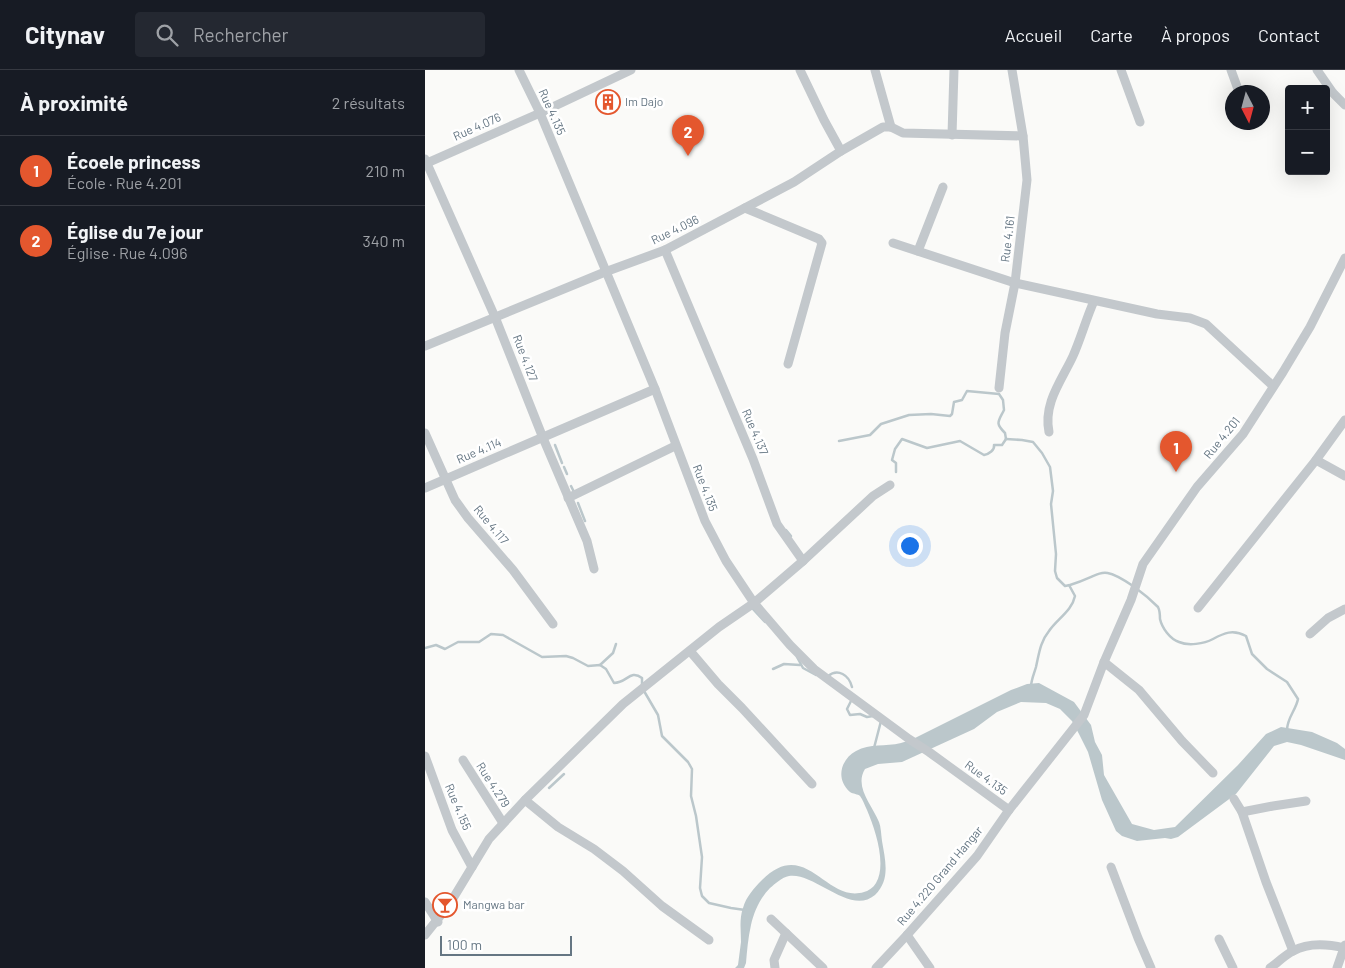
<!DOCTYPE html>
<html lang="fr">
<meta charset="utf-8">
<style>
:root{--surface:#171b24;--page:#242831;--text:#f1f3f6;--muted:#9ea1a6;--line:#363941;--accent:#e4572e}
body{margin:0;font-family:Barlow,sans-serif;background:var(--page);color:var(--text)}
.controls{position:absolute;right:15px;top:15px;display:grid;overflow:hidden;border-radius:5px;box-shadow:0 5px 20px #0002}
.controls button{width:45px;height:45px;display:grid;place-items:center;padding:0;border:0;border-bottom:1px solid var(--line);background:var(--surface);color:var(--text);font:25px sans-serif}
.compass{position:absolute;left:800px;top:15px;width:45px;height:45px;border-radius:50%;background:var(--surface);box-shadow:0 5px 20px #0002;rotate:174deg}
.scale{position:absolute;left:15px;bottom:12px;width:132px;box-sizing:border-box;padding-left:5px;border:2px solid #657683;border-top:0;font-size:14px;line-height:18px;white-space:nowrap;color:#657683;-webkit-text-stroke:4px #fff;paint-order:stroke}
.you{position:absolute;left:484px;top:475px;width:18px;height:18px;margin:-12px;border:4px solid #fff;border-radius:50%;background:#1a73e8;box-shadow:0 0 0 8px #1a73e833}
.badge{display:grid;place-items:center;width:32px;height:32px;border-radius:50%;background:var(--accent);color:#fff;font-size:16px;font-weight:700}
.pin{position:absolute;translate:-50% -41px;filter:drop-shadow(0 1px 2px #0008)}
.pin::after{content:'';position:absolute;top:26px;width:18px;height:15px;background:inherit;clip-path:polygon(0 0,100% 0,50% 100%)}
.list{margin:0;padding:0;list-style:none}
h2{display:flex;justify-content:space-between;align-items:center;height:65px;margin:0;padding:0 20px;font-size:21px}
h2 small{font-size:16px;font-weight:400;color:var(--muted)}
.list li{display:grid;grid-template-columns:32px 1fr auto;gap:15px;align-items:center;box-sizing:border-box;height:70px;padding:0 20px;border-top:1px solid var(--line)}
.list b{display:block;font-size:19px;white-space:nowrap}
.list p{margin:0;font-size:16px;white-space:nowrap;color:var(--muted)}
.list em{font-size:16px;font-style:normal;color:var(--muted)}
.icon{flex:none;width:28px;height:28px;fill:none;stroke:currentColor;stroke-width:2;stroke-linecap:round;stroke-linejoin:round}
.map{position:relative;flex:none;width:920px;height:898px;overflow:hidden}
header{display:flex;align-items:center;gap:30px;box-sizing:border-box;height:70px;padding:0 25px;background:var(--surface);border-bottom:1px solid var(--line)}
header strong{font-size:24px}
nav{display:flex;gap:28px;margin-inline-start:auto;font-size:18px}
.search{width:350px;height:45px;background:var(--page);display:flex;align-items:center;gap:12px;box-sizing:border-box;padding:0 18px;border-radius:5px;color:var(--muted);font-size:19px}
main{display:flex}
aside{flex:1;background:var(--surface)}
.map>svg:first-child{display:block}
</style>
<header>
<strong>Citynav</strong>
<div class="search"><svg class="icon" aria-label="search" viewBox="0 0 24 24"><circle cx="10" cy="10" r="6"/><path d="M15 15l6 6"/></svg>Rechercher</div>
<nav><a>Accueil</a><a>Carte</a><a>À propos</a><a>Contact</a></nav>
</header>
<main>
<aside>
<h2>À proximité<small>2 résultats</small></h2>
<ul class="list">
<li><span class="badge">1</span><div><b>Écoele princess</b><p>École · Rue 4.201</p></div><em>210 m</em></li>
<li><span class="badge">2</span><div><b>Église du 7e jour</b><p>Église · Rue 4.096</p></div><em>340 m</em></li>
</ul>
</aside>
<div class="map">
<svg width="920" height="898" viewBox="0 0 920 898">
<rect width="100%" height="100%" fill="#fafaf8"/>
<path fill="#bbc7cb" d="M614,613L649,632L666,655L670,672L677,685L679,705L707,754L729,760L750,757L813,695L841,664L856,657L887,662L912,673L920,679V690L876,675L862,672L849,676L811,724L753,767L746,769L740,768L712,771L697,766L691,761L677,730L663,682L654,664L647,651L635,639L621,633L596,632L572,642L549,659L477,692L453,694L440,699C429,717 447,735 454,752C456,757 456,764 457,771C460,789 466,810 450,825C425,846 390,802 364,806C357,807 350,814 345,818C335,828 329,842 326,855C323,868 322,881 321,893L319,898H310L313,895C314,887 315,880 316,872C316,861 314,849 318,838C321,827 329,818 337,810C381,766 401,834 439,822C443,821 448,818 451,813C462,794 450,759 442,740C440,736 438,730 435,726C433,724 428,724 425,722C410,709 416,689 431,681C445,673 460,677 476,673C480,672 485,670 490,668L586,620L602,614Z"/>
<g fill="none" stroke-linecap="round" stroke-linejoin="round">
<g stroke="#bbc7cb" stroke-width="2.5">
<path d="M581,369L597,370L608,372L617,383L625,397L628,421L626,434L631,484L630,501L632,508L640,516L645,515C679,505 674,493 708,516"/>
<path d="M414,371L445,365L456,354L484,345L506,344L525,346L527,344L529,332L537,330L542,321L574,324L578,330L579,340C573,352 570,353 580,363L581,369"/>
<path d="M130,375L137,393"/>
<path d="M139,397L142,404"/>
<path d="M471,402V393L467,390L470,379L477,369L502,378L535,371L559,385C564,384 570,380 569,375H577L581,369"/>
<path d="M146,416L149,422"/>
<path d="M153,433L160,451"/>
<path d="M361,460L366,466"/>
<path d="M712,519C719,524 727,531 733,537C735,541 735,545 735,549C737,558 745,569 754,572C763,576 779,574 788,569C799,563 808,559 821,566L827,584L842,599L862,612L873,629C871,640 862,648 862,660"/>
<path d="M327,538L340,552"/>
<path d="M0,578L11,575L20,579L33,572H54L66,564L78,565L117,587L141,586L148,588L163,596L175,595L181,599L189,613C202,613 205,599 217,608V616"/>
<path d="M372,587L378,598L391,605"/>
<path d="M175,595L188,583L191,574"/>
<path d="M348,599L359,594L375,595"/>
<path d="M403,606C413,598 424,605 427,617"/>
<path d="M606,617C606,610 609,604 611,597C614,584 615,572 624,561C632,549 647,541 650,526L644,515"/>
<path d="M219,621L233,645L237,666L263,692L267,699L266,726L271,746L277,787L275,818L277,826L284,833L306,838L320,840"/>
<path d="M427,629L422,639L425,645L435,644L442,647L448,646"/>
<path d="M449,678L456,651"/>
<path d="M124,718L139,704"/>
</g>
<g stroke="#c3c8cc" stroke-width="9">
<path d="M94,0L115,43L230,319L280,451L301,491L329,533L365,575L389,599L484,669L504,682L584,740"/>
<path d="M375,0L399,50L416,81"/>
<path d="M450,0L466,57"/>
<path d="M696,0L715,52"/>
<path d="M806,0L814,22"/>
<path d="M892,0L908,23L920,35"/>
<path d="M527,65L529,0"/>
<path d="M0,89L70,247L118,368L162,471L169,499"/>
<path d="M0,94L115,43L206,0"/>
<path d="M320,138L394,169L397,173L363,294"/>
<path d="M468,173L590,213L732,244L765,248L781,254L848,316"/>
<path d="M493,181L518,117"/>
<path d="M0,276L180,202L240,180L369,112L416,81L458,57H466L478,63L598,66"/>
<path d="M574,318L580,263L590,213L602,110L598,66L587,0"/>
<path d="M624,362C618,333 637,310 648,286C656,268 661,249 669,231"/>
<path d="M0,363L30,430L43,448L88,500L128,554"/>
<path d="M891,390L920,406"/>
<path d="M0,418L230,319"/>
<path d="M143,428L250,376"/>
<path d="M378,491L448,426L465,415"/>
<path d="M773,538L891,390L920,350"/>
<path d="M885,564L903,548L920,539"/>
<path d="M265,581L293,614L317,638L387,714"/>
<path d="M679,592L714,620L757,671L788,703"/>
<path d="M0,686L27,760L47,797"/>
<path d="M38,690L78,753"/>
<path d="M809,729L817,742"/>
<path d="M100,730L133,757L169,779L198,801L237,836L284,870"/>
<path d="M686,797L713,868L726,898"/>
<path d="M0,832L13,852"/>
<path d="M346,849L398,898"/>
<path d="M0,865L24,835L64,769L100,730L198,634L294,557L329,533L378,491L352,454L328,389L240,180"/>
<path d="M482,865L505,898"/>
<path d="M794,869L808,898"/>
<path d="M868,881L841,812L817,742L848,736L881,731"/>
<path d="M350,898L349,890L361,863"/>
<path d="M451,898L482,865L552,786L584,740L659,645L679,592L706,530L718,494L772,417L818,364L858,302L885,257L920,188"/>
<path d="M845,898C852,893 860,885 868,881C884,872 903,874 920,878"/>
<path d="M912,898L920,875"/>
</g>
</g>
<defs>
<symbol id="building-ring" viewBox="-11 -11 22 22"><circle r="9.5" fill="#fff" stroke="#e4572e" stroke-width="1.5"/><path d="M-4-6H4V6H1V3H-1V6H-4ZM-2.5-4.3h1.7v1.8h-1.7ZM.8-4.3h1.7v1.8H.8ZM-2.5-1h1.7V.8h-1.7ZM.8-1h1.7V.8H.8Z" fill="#e4572e"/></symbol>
<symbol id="bar-ring" viewBox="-11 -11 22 22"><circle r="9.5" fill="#fff" stroke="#e4572e" stroke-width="1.5"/><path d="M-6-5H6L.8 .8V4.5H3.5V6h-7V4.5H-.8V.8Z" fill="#e4572e"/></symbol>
</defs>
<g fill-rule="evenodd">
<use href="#building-ring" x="169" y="18" width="28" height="28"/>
<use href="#bar-ring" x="6" y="821" width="28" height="28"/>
</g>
<g text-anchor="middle" stroke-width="5" stroke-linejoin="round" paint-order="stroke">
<g font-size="12" fill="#657683" stroke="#fff" text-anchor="start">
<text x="200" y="36">Im Dajo</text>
<text x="38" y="839">Mangwa bar</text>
</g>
<g font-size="12" fill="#657683" stroke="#fff">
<text transform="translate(127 42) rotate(66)" y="4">Rue 4.135</text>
<text transform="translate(52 57) rotate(-24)" y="4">Rue 4.076</text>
<text transform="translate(250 160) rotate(-26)" y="4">Rue 4.096</text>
<text transform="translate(583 169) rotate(-83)" y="4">Rue 4.161</text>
<text transform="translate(100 288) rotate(69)" y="4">Rue 4.127</text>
<text transform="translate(330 362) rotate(67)" y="4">Rue 4.137</text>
<text transform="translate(797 368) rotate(-51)" y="4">Rue 4.201</text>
<text transform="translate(54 381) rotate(-23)" y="4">Rue 4.114</text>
<text transform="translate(280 418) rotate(69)" y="4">Rue 4.135</text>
<text transform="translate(66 455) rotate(50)" y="4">Rue 4.117</text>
<text transform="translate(561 708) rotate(36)" y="4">Rue 4.135</text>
<text transform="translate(68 715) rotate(57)" y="4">Rue 4.279</text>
<text transform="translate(33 737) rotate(67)" y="4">Rue 4.155</text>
<text transform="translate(515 806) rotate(-50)" y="4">Rue 4.220 Grand Hangar</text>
</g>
</g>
</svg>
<div class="controls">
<button>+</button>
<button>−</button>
</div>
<svg class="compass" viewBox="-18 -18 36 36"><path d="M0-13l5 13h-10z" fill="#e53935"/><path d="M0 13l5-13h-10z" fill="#9ea1a6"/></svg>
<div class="scale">100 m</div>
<div class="you"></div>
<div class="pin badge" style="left:751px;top:402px">1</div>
<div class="pin badge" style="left:263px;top:86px">2</div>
</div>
</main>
